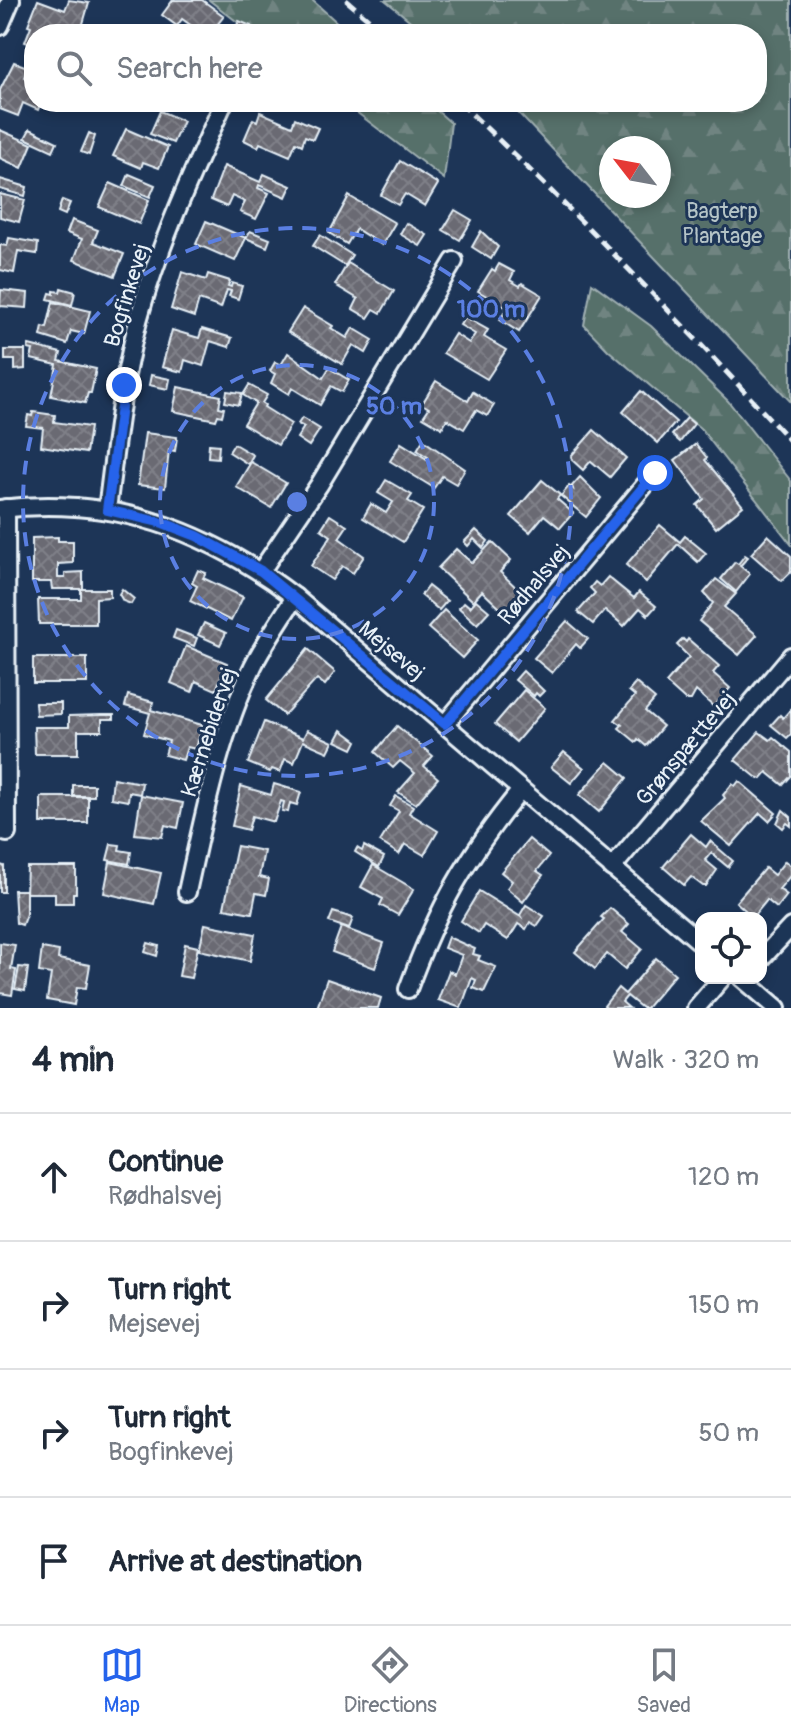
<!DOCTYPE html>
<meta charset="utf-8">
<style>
:root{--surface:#fff;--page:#f6f6f7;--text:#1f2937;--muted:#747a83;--line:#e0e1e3;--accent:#2563eb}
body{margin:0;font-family:Pangolin,sans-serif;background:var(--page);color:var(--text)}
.controls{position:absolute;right:24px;bottom:24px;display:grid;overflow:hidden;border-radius:16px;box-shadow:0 4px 12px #0003}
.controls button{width:72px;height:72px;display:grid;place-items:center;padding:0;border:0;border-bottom:2px solid var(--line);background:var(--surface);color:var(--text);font:40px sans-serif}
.compass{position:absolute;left:599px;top:136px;width:72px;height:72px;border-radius:50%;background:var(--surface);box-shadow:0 4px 12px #0003;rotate:301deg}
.stop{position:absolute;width:24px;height:24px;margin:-18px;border:6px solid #2563eb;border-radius:50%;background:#fff}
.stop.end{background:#2563eb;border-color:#fff;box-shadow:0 2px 8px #0008}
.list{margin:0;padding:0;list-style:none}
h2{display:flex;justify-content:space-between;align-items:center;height:104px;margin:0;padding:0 32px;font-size:34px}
h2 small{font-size:26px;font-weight:400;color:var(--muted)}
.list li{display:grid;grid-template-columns:52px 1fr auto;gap:24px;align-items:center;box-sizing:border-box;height:128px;padding:0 32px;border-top:2px solid var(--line)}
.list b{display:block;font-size:30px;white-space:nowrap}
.list p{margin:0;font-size:26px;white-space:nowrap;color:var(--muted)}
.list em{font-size:26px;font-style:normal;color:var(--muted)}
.icon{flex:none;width:44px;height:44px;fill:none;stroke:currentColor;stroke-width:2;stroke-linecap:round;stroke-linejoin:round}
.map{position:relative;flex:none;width:791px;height:1008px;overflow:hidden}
.search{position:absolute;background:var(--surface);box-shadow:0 4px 12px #0003;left:24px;right:24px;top:24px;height:88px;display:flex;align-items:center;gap:20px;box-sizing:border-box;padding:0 28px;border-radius:32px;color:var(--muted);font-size:30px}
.sheet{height:616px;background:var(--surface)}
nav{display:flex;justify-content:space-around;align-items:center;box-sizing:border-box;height:112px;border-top:2px solid var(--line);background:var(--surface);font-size:22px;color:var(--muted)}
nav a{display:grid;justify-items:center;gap:4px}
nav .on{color:var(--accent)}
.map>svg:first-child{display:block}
</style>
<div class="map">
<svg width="791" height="1008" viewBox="0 0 791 1008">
<defs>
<pattern id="forest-firs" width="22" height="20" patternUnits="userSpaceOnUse" patternTransform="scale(2)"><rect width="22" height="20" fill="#576f6b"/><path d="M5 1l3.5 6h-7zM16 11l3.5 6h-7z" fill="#6f8481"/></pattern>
<pattern id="building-cross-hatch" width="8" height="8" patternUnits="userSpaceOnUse" patternTransform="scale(2)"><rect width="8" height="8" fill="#6a6a73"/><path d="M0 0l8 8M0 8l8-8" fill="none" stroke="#7f8088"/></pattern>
</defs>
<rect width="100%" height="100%" fill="#1d3557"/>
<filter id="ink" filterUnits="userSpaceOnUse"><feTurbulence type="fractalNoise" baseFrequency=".0125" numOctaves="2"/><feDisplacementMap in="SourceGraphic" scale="16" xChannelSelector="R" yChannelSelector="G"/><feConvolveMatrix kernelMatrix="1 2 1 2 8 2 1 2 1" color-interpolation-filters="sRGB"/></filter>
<g filter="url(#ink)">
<g fill="url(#forest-firs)" stroke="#a0b0b2" stroke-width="2" fill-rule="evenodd">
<path d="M209,0H312L350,34H253Z"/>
<path d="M385,0H791V402L508,102H757V34H426ZM611,148H659V196H611Z"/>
<path d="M343,102H427L451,123L444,179Z"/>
<path d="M592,283L651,326L728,401L791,481V544L701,429L608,350L584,325Z"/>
</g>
<g fill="url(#building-cross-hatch)" stroke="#e8f1f8" stroke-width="2">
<path d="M38,0L65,10L69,0L89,3L80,34H34V45L25,42L31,26L28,25Z"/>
<path d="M173,0H202L224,16L210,34H203L182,19L177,26L162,15Z"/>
<path d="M239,21L251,26L248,34H233Z"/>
<path d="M14,62L33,69L31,76L25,74L24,77L34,79V102H41L38,110L23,103L18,116L0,109V90Z"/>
<path d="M160,111L183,121L173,143L150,134Z"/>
<path d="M260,112L292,126L295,118L318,128L313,139L305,136L302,145L296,142L290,156L260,143L258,147L244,140L253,119L257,121Z"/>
<path d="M30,129L57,142L53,151L25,138Z"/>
<path d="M126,129L168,147L159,168L143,162L141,168L113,156Z"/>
<path d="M0,130L32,144L22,168L0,158Z"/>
<path d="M89,133L95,136L89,155L81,152Z"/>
<path d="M400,161L438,184L425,206L405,194L398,205L381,195Z"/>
<path d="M224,166L260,182L264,174L291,186L286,197L259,185L258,188L269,193L256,219L240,212L245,202L232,196L227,207L211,200Z"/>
<path d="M129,174L155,185L150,197L124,186Z"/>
<path d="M0,179L27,187L25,196L0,189Z"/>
<path d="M110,183L149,200L139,224L99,207Z"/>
<path d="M0,194L25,200L19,222L0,217Z"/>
<path d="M349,196L395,223L382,245L356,229L347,244L329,233Z"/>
<path d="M62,200L70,203L65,215L58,212Z"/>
<path d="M455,210L472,220L460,240L443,230Z"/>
<path d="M72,220L98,230L93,242L124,254L115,276L74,260L82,239L67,233Z"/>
<path d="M206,221L246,238L235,261L196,244Z"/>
<path d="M406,223L427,235L420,246L400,234Z"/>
<path d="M250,231L270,239L267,247L246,238Z"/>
<path d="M481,231L498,247L491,259L472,247Z"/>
<path d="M320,235L352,255L345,266L313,246Z"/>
<path d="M9,238L38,243L37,254L18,251L14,273L0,270V245L7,246Z"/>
<path d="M348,263L394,291L381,313L374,309L368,318L353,309L358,299L335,285Z"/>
<path d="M499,264L514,272L510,280L520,286L522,283L542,295L519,332L500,320L507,308L478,291L492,269L495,271Z"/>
<path d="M182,272L206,280L208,274L230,281L228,286L231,287L232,283L242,286L238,299L229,296L231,291L227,290L221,308L199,300L194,317L171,309Z"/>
<path d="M61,288L75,292L72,305L48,299L50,293L54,294V291L60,292Z"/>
<path d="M1,290L28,293L27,308L0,306Z"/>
<path d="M53,302L90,311L84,334L71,331L67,344L41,336L43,327L47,328Z"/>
<path d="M303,308L333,326L331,328L347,338L353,328L373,340L366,353L353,345L342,364L288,332Z"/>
<path d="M465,317L488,330L484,337L506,350L487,379L443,353L455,334L469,343L475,334L460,325Z"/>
<path d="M202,329L232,338L229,347L210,341L203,366L185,360L182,372L162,367L172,330L199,338Z"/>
<path d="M29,345L61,353L59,361L96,369L91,393H88L85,403L51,396L57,365L31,359L33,350L28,349Z"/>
<path d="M5,350H25V369L15,370V360H5Z"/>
<path d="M288,353L323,378L329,368L349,380L342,392L331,386L320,405L292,388L289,394L271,383L275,374L270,371L275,362L281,365Z"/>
<path d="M151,375L170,379L168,389L149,385Z"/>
<path d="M436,381L468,401L473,392L494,405L487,416L476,410L464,429L447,419L442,428L423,417L429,408L422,404Z"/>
<path d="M249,385L267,395L262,403L265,405L264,407L291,424L278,445L243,424L256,403L243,395Z"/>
<path d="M178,387L221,396L219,407L224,408L222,416L218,415L216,420L173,411Z"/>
<path d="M227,391L242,393L239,405L225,402Z"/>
<path d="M641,391L676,422L658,443L623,412Z"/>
<path d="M33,412L55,415L54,422L90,427L86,453L41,446L43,428L26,426L28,415L32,416Z"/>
<path d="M302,418L320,429L309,446L297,438L304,427L298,424Z"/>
<path d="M687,418L694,424L680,442L672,435Z"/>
<path d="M594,430L626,458L610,477L591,461L583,470L572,460L571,456Z"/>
<path d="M145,433L177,437L175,451L169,450L165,488L138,485Z"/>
<path d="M423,440L465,469L456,484L442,476L434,488L390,461L401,443L427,459L428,457L417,450Z"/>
<path d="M209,444L219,445L218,458L208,457Z"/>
<path d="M234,444L253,455L248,464L229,452Z"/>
<path d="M696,444L707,458L705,460L743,506L716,528L697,505L704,499L675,460Z"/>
<path d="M251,462L286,483L271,508L236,487Z"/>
<path d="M580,477L601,498L586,517L561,496L569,486L573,489L572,486Z"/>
<path d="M386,480L412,495L408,501L423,510L403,542L363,518L371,504L386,513L393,502L378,493Z"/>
<path d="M542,480L560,495L557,499L573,513L560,528L544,515L530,532L511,516Z"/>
<path d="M330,515L347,526L339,538L364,556L353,573L342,566L332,580L311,566L331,536L321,529Z"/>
<path d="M660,525L680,542L685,536L706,553L698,562L678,544L646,582L626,565Z"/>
<path d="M476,530L488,541L483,548L474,539L468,546L464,542Z"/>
<path d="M768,535L791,556V572L782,581L751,554Z"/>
<path d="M58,537V541H73V563L58,564V578H65V573L83,572V589H110V597L96,598V624H39L38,599H81V589H52L51,582H32V538Z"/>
<path d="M492,542L511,560L500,572L522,593L504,612L482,591L473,601L438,568L456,549L472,563Z"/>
<path d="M745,555L748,557L740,566L750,574L736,592L721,579L735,562L738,564Z"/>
<path d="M198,570L206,573L203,578L243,597L231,621L190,601L197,586L192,583Z"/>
<path d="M608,577L634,598L639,592L656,606L648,615L640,608L624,626L605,610L593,624L578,612L595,593L590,588L595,582L600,586Z"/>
<path d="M716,579L736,594L724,607L757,635L739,655L699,621L713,603L704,593Z"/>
<path d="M428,586L447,601L439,610L421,595Z"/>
<path d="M122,589L134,599L131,604L123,601L119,594Z"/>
<path d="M476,600L489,611L477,624L459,608L464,602L470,607Z"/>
<path d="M444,610L478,640L462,658L428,628Z"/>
<path d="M567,621L588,639L580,648L576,644L552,673L534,658Z"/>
<path d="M204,623L226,633L220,645L198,635Z"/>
<path d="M176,630L197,638L194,646L173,638Z"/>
<path d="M683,639L686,642L688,639L719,666L713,673L730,688L714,707L696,691L691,700H685L666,683L689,657L677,645Z"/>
<path d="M186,646L227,663L216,690L196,681L192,692L171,683Z"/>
<path d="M308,649L335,672L325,685L317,679L284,715L266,700Z"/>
<rect x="33" y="658" width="54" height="25"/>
<path d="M523,671L544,691L539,696L536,693L534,696L515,680Z"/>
<path d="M636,683L655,699L645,711L663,726L646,746L638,739L636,742L619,728L622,725L615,720L635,696L629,691Z"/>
<path d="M524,690L545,708L516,742L495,724Z"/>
<path d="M128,695L153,702L151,710L202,725L196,749L187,747L183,760L165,755L169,741L144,734L150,713L125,706Z"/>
<path d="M35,703H61V714L36,715Z"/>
<path d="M791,709V734L787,738L771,725L780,715L783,718Z"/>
<path d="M101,715H114V719H102V731H78V754H35L34,727H69V716Z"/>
<path d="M264,722L303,738L307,730L333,742L328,752L303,741L294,763L285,759L280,772L272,769L270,772L248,763Z"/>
<path d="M397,726L433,756L424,766L438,778L416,804L398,792L415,773L400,761L393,768L375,752Z"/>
<path d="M342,730L357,741L353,749L336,741Z"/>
<path d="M759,732L770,740L773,737L791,752V776L783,785L767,772L761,779L756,777L735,760Z"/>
<path d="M564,752L584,768L571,783L551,767Z"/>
<path d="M608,762L627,778L599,812L579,795Z"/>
<path d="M113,778L142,783L140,794L129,792L128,801L111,798Z"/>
<path d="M739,781L776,813L769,821L760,813L731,846L701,821L725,798L723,795L732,784L735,786Z"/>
<path d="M274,784L301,792L297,805L290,803L288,812L282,811L284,802L281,801L274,822L252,816L248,830L232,826L241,786L271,795Z"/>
<rect x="73" y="785" width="21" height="11"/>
<path d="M141,795L183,803L178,828L165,825L162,837L135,834Z"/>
<path d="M396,796L413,806L409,813L438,831L424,855L405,844L399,854L380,842L399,811L390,806Z"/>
<rect x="41" y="797" width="47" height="26"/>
<path d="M783,810L791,817V826L787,823L783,828L777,823Z"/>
<path d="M691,834L706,847L710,841L733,861L728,867L711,853L705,860L717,870L706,886H703L691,877L684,885L663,867Z"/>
<path d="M529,839L549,856L537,871L543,875L523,902L507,888L512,881L501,872Z"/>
<path d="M111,844L120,845L119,850L131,852L129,864L107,860Z"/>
<path d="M237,846L264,851L259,877L269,879L266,895L256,893L252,913L224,908Z"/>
<path d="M364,846L384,857L379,867L355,852L357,848L362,851Z"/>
<path d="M785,861L791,866V875L779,889L787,895L777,908L767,900L753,917L736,902L765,868L774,875Z"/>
<path d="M110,862L161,873L154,904L104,893Z"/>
<path d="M0,865L4,866V892H0Z"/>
<path d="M373,865L414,889L398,915L380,905L383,899L361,887Z"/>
<path d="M27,867H76V893H73V903H55V893H26Z"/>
<path d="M14,890H26V914L22,925L16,923Z"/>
<path d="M479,891L521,917L520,915L526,905L544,916L537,926L530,922L526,929L518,924L508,940L484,925L479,933L461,921Z"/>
<path d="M610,908L629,924L622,932L642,949L625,969L607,954L595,969L575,952L604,919L601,917Z"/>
<path d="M333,912L353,918L349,929L329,922Z"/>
<path d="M205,924L255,934L250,961L199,950Z"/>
<path d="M341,927L384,943L375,968L332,952Z"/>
<path d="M448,937L475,949L473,954L480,956L478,960L496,967L484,992L473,988L476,980L472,978L461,1008L438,1000L449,971L455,974L462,955L444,948Z"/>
<path d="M0,943L15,945L11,969L16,970L12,995L0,993Z"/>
<path d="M148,943L159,946L157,956L145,952Z"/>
<path d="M185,944L198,947L191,978L179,976Z"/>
<path d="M42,948L59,951L58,959L90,965L86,988L77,987L74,1005L47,1000L51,974L39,972Z"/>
<path d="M656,958L675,974L646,1008H642L627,996L622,1002L629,1008H606L604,1006L618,988L625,994Z"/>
<path d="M19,967L28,968L25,991L15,989Z"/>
<path d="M327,979L381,998L378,1008H317Z"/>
</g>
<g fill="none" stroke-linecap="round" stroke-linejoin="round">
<defs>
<g id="minor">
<path d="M0,26L11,0"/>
<path d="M6,508L7,833"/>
<path d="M0,509C112,495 207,530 295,597L701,943"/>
<path d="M107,510C116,440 123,368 144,300C165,232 195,167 224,102"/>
<path d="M261,571L319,485L454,261"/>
<path d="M445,724L655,473"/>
<path d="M612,868L791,656"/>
<path d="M187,892C204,815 219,737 253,666C265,642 281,619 295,597"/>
<path d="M761,959L791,927"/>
<path d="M742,978L777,1008"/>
<path d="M408,989C438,907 466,857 521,790"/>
<path d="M696,1008L722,978"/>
</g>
</defs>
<use href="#minor" stroke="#e8f1f8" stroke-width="22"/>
<use href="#minor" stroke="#1d3557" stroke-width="16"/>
<g stroke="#e8f1f8" stroke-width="5" stroke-dasharray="12 6" stroke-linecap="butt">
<path d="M346,0L386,34"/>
<path d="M459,102C575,211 684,325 791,442"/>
</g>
</g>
</g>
<g fill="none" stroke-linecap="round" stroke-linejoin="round" filter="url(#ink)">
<path stroke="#2563eb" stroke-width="10" d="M124,385L107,510L163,523L197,536L261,571L445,724L655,473"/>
</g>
<g fill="none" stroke="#5a7fe2" stroke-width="4" stroke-dasharray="14 10">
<circle cx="297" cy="502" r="137"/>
<circle cx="297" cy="502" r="274"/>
</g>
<g text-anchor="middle" stroke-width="6" stroke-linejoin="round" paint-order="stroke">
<g font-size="22" fill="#b5c4c7" stroke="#1d3557">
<text x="722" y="218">Bagterp<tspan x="722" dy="25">Plantage</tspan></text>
</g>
<g font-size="22" fill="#e8f1f8" stroke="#1d3557">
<text transform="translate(126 295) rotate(-73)" y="8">Bogfinkevej</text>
<text transform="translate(533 584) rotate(-50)" y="8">Rødhalsvej</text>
<text transform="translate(392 650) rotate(40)" y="8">Mejsevej</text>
<text transform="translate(208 732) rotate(-72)" y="8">Kærnebidervej</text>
<text transform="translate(685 748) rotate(-50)" y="8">Grønspættevej</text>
</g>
</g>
<circle cx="297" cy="502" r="12" fill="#5a7fe2" stroke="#1d3557" stroke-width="4"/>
<g font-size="24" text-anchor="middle" font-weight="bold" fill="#5a7fe2" stroke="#1d3557" stroke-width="6" stroke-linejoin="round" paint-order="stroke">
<text x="491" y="317">100 m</text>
<text x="394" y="414">50 m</text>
</g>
</svg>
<div class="controls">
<button><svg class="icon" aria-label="locate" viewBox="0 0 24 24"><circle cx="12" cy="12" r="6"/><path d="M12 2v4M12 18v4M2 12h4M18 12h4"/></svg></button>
</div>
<svg class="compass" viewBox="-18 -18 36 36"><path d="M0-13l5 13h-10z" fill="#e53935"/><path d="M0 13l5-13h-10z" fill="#747a83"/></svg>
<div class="stop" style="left:655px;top:473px"></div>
<div class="stop end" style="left:124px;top:385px"></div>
<div class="search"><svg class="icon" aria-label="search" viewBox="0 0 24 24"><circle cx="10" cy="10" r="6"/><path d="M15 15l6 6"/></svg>Search here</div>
</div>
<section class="sheet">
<h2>4 min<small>Walk · 320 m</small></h2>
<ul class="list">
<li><svg class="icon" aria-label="ahead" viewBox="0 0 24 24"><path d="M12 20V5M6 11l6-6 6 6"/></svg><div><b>Continue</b><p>Rødhalsvej</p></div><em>120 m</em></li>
<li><svg class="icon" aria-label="right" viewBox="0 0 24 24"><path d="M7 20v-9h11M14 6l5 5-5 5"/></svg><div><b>Turn right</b><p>Mejsevej</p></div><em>150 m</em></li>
<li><svg class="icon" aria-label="right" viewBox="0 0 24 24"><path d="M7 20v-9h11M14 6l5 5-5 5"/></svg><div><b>Turn right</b><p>Bogfinkevej</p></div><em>50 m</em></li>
<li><svg class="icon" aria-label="arrive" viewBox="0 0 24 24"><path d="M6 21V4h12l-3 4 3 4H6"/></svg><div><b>Arrive at destination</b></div></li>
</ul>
</section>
<nav>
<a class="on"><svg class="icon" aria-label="map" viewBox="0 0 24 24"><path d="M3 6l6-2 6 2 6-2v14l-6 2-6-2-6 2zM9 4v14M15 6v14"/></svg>Map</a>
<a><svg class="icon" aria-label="directions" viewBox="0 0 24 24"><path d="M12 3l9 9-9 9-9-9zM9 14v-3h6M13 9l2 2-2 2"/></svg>Directions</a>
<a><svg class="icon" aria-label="saved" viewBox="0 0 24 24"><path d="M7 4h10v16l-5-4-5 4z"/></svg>Saved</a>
</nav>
